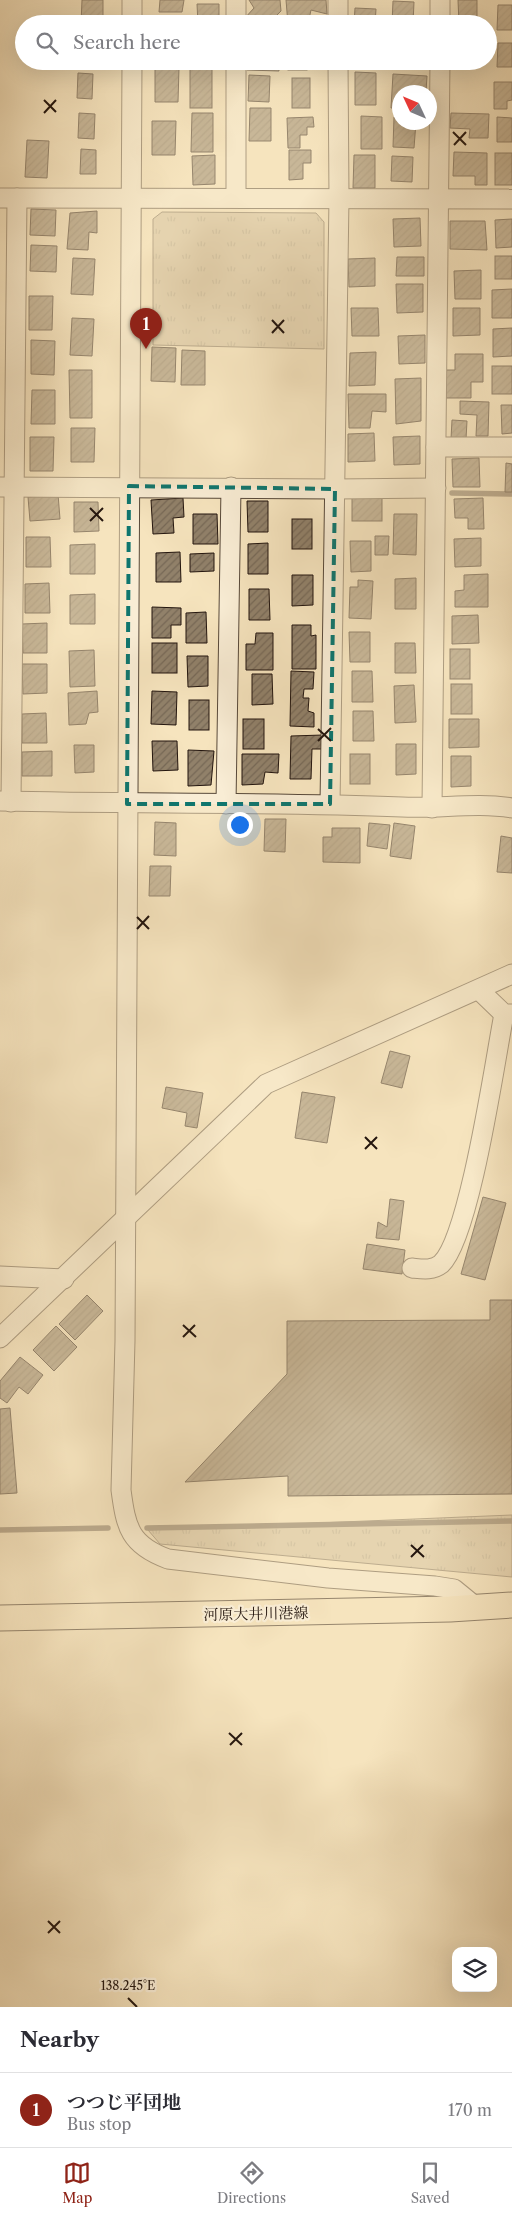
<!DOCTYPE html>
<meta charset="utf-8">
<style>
:root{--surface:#fff;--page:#f7f7f7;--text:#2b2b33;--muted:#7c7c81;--line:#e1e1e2;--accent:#8f2418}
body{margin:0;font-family:"Libre Caslon Text","Noto Serif JP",serif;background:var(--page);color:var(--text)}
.controls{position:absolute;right:15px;bottom:15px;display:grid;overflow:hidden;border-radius:10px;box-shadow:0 5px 20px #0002}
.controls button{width:45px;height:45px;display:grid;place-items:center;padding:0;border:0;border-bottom:1px solid var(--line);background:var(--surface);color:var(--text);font:25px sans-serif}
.compass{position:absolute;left:392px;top:85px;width:45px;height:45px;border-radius:50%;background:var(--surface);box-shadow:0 5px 20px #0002;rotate:314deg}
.you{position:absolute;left:239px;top:824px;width:18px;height:18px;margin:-12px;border:4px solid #fff;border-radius:50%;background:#1a73e8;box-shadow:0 0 0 8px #1a73e833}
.badge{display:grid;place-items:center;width:32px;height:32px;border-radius:50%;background:var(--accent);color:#fff;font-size:16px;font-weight:700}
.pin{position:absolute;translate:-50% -41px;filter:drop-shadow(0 1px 2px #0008)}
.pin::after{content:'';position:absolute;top:26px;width:18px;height:15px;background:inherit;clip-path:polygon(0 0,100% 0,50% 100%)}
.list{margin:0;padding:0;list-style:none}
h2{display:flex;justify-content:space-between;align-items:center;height:65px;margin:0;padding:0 20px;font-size:21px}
h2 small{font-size:16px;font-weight:400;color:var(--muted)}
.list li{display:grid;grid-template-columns:32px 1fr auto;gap:15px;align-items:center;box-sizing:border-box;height:75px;padding:0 20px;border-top:1px solid var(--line)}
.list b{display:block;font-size:19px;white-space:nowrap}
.list p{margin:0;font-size:16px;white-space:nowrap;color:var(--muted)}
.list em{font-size:16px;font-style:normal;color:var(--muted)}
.icon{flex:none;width:28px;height:28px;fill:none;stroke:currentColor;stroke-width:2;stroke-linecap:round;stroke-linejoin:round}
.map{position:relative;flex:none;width:512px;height:2007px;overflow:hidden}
.search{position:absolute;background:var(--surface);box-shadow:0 5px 20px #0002;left:15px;right:15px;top:15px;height:55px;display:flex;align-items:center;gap:12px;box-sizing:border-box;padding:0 18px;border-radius:28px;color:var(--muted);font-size:19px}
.sheet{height:140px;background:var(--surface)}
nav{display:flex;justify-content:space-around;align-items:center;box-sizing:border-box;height:70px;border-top:1px solid var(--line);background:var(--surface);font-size:14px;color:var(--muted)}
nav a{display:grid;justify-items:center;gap:2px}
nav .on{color:var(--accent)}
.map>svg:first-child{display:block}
</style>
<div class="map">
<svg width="512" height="2007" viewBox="0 0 512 2007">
<defs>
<pattern id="grass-tufts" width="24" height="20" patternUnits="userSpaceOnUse" patternTransform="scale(1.25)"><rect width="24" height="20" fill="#d2c1a0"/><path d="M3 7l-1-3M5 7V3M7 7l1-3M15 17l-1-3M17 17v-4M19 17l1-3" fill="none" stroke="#b4a589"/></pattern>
<pattern id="building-hatch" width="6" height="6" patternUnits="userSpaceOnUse" patternTransform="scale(1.25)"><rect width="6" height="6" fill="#91816a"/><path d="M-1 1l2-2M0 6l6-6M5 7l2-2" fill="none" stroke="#766856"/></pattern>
</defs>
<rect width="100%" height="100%" fill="#f6e4be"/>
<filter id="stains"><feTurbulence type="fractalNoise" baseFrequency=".004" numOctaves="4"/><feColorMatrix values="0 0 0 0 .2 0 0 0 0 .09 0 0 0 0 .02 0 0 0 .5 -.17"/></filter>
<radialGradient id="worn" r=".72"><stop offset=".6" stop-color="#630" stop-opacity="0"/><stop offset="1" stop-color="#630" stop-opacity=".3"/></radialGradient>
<g fill="url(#grass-tufts)" stroke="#7a6b57">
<path d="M162,212L316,213L324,222V349L153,345V219Z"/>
<path d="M512,1515V1577L160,1544L148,1530Z"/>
</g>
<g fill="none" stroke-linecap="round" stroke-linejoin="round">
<g stroke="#766754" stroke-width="5.5">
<path d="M452,493L512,494"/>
<path d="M147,1528L512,1521"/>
<path d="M0,1530L108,1528"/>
</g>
</g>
<g fill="url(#building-hatch)" stroke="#23150e">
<path d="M82,0H103V24H81Z"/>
<path d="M160,0H184L182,12H159Z"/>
<path d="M249,0H280L281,11L268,24H249L244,19L254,8Z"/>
<path d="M286,0H326L327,14L311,10L308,24H288Z"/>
<path d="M458,0H477V24H459Z"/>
<path d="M393,1L414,2L413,24H392Z"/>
<path d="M197,4H219V24H198Z"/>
<path d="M498,5H512V30H497Z"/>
<path d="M355,8L376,9L375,24H354Z"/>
<rect x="162" y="17" width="24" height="7"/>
<path d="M498,43H512V67H497Z"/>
<path d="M76,61H107L106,69L76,68Z"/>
<path d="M247,61H278L279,71L247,70Z"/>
<rect x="288" y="61" width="19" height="9"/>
<path d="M354,61H376L375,69L354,68Z"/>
<path d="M394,61H416L415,64L394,63Z"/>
<path d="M155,67L179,68L178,102H155Z"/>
<rect x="190" y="69" width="22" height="39"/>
<path d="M355,72L376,73V105H355Z"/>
<path d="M78,73L93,74L92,99L77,98Z"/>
<path d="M393,74L427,76L426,92H400V108H391Z"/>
<path d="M249,75L270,76L269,102L248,101Z"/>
<rect x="292" y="78" width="18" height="30"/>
<path d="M494,82H512V100L507,101V109H494Z"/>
<path d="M250,108H271V141H249Z"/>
<path d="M79,113L95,114L94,139L78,138Z"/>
<path d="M192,113H213V152H191Z"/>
<path d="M451,113L489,114L488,138H469L470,129L450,128Z"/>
<path d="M361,116L382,117V149H361Z"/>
<path d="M313,117L314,127H307V135H300V148H288L287,118Z"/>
<path d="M394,117H400V122H416L414,148L393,147Z"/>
<path d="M497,117L512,118V142H497Z"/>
<path d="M152,121H176L175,155H152Z"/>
<path d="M27,140L49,141L47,178L25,177Z"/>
<path d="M81,149L96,150V174H80Z"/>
<path d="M289,150H311V163H303V179L289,180Z"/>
<path d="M454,152L487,153V185H475V176H453Z"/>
<rect x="495" y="153" width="17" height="32"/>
<path d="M215,155V184L193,185L192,156Z"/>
<path d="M354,155H375V188H353Z"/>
<path d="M392,156L413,157L412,182L391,181Z"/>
<path d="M31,209L56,210L55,236L30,235Z"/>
<path d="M97,211V233L89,232L88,250L67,249L70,213Z"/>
<path d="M420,218L421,246L394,247L393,219Z"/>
<path d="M512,219V247L496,248L495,220Z"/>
<path d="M450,221H485L487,250L450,249Z"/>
<path d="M31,245L57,246L56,272L30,271Z"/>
<rect x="495" y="256" width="17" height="23"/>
<path d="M397,257H424V276H396Z"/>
<path d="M73,258L95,259L93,295L71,294Z"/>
<path d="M375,258V286L349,287L348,259Z"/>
<path d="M481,270V299H455L454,271Z"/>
<path d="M396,284H423V312L397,313Z"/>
<path d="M512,289V318H492V290Z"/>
<path d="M29,296H53L52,330H29Z"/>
<path d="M351,308H378L379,336H352Z"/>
<path d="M453,308H480V335L453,336Z"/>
<path d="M72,318L94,319L92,356L70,355Z"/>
<path d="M512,328V356L493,357V329Z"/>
<path d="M425,335V363L399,364L398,336Z"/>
<path d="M31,340L55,341L54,375L31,374Z"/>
<path d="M152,347L176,348L175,382L151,381Z"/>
<path d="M182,350L205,351V385H181Z"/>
<path d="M376,352L375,385L349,386L350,353Z"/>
<path d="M455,354H483V382H471V398H446V370H455Z"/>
<rect x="492" y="366" width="20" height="28"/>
<path d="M69,370H92V418H70Z"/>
<path d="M421,378V421L396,424L395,379Z"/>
<path d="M32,390H55V424H31Z"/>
<path d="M348,394H386V412L372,411L370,428H349Z"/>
<path d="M460,401L489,402L488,436H476L477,415L460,414Z"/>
<path d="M501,405H512V433L502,434Z"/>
<path d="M452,420L467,421L466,439H451Z"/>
<path d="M71,428H95L94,462H71Z"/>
<path d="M374,433L375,461L348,462V434Z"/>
<path d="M420,436V464L394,465L393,437Z"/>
<path d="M30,437H54L53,471H30Z"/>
<path d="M479,458L480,487H453L452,459Z"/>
<path d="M506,463L512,464V492H505Z"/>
<path d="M58,494L60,519L30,521L28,497Z"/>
<path d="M183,498L184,517L173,518L174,533L153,534L151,500Z"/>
<rect x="352" y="498" width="30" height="23"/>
<path d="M483,498L484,529H468V518H455L454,499Z"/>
<path d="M247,501H268V532H248Z"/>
<path d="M74,502H98L99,531L74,532Z"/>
<path d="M193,514H217L218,544H193Z"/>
<path d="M394,514H417L416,555L393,554Z"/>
<rect x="292" y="519" width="20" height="30"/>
<path d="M375,536H389L388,555H375Z"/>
<path d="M26,537H50L51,567H26Z"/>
<path d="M481,538V566L455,567L454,539Z"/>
<path d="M350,541H371V571L351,572Z"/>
<path d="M268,543V574H248V544Z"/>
<path d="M95,544V574H70V545Z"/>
<path d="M180,552L181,582H156V553Z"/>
<path d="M214,553V571L190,572V554Z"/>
<path d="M488,574V607H455V591L464,590V575Z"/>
<path d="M292,575H313V605L292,606Z"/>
<path d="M416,578V609H395V579Z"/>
<path d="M358,580L373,581L371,619L349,618L350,587H358Z"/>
<path d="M49,583L50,613H25V584Z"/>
<path d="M249,589H269L270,620H249Z"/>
<path d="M95,594V624H70V595Z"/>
<path d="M152,607L181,608V625H171V638H152Z"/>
<path d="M206,612L207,643H186V613Z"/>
<path d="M478,615L479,643L452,644V616Z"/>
<path d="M47,623V653H23L22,624Z"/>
<path d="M292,625H311V636L316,635V669H292Z"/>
<path d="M349,632H370V662H350Z"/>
<path d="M256,633H273V670H246V644H255Z"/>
<rect x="152" y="643" width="25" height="30"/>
<path d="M395,643H415L416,673H395Z"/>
<rect x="450" y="649" width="20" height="30"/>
<path d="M94,650L95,686L70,687L69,651Z"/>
<path d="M187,656H208V686L188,687Z"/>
<path d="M22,664H47V693L23,694Z"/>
<path d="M291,671L314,672L313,689H304L303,698H309L308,711L314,713V727L290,726Z"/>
<path d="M352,671H372L373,702H352Z"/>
<path d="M252,674H272L273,704L252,705Z"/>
<rect x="451" y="684" width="21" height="30"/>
<path d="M414,685L416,722L395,723L394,686Z"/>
<path d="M97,691L98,712L89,713L86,724L69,725L68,693Z"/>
<path d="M152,691L177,692L176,725L151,724Z"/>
<rect x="189" y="700" width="20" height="30"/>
<path d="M353,711H373L374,741H353Z"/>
<path d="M46,713L47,743H22V714Z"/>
<rect x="243" y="719" width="21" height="30"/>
<path d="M449,719H479V747L449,748Z"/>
<path d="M323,735V749H312L311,779H290L291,736Z"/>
<path d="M152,741H177L178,770L153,771Z"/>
<path d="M396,744H416V774L396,775Z"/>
<path d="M74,745H94V772L75,773Z"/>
<path d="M188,750L214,751L211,785L188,786Z"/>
<path d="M52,751V776H22V752Z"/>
<path d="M242,754H279L278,773L265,772L263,784L242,785Z"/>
<rect x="350" y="754" width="20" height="30"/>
<path d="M451,756H471V786L451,787Z"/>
<path d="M265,819H286L285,852L264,851Z"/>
<path d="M155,822L176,823V856L154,855Z"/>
<path d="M369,823L390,825L387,849L367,846Z"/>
<path d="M394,823L415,826L411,859L390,856Z"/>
<path d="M332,828H360V863L323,862V837H332Z"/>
<path d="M501,836L512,838V873L497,872Z"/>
<path d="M150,866H171L170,896H149Z"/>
<path d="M390,1051L410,1056L402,1088L381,1083Z"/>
<path d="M166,1087L203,1093L197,1128L185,1126L187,1113L162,1108Z"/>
<path d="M302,1092L335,1097L327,1143L295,1138Z"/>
<path d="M483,1197L506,1203L485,1280L461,1274Z"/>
<path d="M390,1199L404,1201L399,1240L376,1238L378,1222L387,1227Z"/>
<path d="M367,1244L405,1250L402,1274L363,1269Z"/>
<path d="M87,1295L103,1311L75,1340L59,1324Z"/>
<path d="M490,1300H512V1494L288,1496V1476L185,1482L287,1374V1321L490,1320Z"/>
<path d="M56,1326L77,1347L54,1371L33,1350Z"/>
<path d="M20,1357L43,1375L28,1394L19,1387L7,1403L0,1398V1381Z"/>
<path d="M10,1408L17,1493L0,1494V1409Z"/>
</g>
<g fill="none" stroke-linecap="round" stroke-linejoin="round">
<defs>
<g id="minor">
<path d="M338,0V24"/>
<path d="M132,24V0"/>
<path d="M236,24V0"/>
<path d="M440,24V0"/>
<path d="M132,61L125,1341L121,1490C126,1528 130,1545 168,1559L328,1578L435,1586L454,1589L476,1607"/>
<path d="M236,197V61"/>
<path d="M0,198L512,199"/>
<path d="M436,447H512"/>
<path d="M0,487L335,489L436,488"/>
<path d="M0,801C134,804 268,802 402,807C439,809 476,802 512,808"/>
<path d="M11,802L17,198"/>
<path d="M226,804L231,487"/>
<path d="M330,804L339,198L338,61"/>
<path d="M432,808L440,61"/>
<path d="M479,990L504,1014H512"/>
<path d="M412,1268C422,1269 432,1271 441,1264C470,1237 495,1060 504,1014"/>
<path d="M0,1276L64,1279"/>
<path d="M0,1338L266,1084L512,974"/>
</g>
<path id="major" d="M0,1618L450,1609L512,1605"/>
</defs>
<use href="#minor" stroke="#58493a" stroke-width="21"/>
<use href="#major" stroke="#23150e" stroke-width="27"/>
<use href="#minor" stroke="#f9edd5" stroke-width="19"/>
<use href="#major" stroke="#f6e4be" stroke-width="25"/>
</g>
<path d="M0 0H512V2007H0ZM129,486L335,489L330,804H127Z" fill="#f6e4be" fill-opacity=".55" fill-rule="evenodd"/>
<path fill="none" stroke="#0f766e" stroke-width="4" stroke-dasharray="10 6" stroke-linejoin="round" d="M129,486L335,489L330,804H127Z"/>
<path fill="none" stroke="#23150e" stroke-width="2" d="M44,100L56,112M44,113L56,100M453,132L466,145M454,145L466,132M272,320L284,333M272,333L284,320M90,508L103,521M90,521L103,508M318,729L331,741M318,741L331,728M137,917L149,929M137,929L149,916M365,1137L377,1149M365,1149L377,1137M183,1325L196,1337M183,1337L195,1325M411,1545L424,1557M411,1557L423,1545M229,1733L242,1745M230,1745L242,1733M48,1921L60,1933M48,1933L60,1921M128,1998L137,2007"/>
<g text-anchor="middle" stroke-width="4.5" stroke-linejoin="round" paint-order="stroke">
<g font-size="15" fill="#23150e" stroke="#f9edd5">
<text transform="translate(256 1614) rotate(-1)" y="5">河原大井川港線</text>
</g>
</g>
<g font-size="12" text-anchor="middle" fill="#23150e" stroke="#f9edd5" stroke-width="4.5" stroke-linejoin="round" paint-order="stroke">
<text x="128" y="1990">138.245°E</text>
</g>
<rect width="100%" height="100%" filter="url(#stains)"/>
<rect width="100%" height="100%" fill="url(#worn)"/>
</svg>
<div class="controls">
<button><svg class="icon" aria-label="layers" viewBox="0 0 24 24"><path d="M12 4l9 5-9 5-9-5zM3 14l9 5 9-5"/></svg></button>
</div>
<svg class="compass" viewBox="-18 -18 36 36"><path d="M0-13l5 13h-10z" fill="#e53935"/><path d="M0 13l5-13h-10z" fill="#7c7c81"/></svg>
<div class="you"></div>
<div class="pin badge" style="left:146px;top:349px">1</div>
<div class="search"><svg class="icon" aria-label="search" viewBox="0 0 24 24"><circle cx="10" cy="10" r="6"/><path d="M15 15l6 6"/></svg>Search here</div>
</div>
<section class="sheet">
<h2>Nearby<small></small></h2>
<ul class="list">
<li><span class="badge">1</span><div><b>つつじ平団地</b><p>Bus stop</p></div><em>170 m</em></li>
</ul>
</section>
<nav>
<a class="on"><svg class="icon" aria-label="map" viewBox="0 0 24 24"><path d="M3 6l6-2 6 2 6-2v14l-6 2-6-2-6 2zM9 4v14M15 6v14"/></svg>Map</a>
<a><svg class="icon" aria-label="directions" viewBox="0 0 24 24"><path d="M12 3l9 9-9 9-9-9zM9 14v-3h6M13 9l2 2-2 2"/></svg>Directions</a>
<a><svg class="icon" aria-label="saved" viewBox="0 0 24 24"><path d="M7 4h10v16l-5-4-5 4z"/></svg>Saved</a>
</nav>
